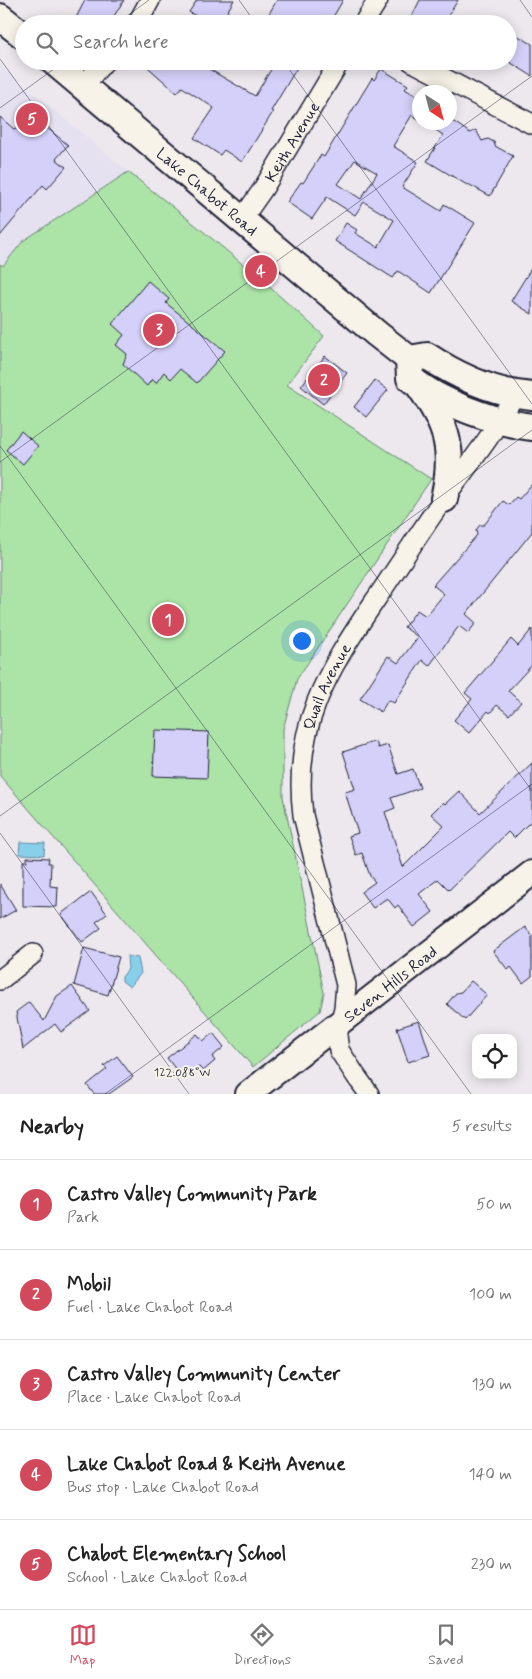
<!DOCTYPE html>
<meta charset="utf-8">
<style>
:root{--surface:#fff;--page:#f6f6f6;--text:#222;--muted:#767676;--line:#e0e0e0;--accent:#d1495b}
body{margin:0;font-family:Mynerve,sans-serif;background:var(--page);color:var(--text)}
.controls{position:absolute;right:15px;bottom:15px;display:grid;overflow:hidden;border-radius:10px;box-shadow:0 2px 12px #0003}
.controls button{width:45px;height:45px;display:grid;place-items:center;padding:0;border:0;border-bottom:1px solid var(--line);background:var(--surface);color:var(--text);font:25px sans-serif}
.compass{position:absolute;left:412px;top:85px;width:45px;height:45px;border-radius:50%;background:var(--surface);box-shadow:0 2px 12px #0003;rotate:144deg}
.you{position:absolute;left:301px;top:640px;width:18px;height:18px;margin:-12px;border:4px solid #fff;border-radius:50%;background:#1a73e8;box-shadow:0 0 0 8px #1a73e833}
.badge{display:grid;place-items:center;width:32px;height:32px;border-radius:50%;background:var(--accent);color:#fff;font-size:16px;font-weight:700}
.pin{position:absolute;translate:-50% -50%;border:2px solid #fff;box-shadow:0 1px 5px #0006}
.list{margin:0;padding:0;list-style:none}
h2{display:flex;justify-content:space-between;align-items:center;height:65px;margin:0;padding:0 20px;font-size:21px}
h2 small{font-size:16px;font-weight:400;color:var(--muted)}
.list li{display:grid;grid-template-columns:32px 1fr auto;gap:15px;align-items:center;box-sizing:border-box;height:90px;padding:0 20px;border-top:1px solid var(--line)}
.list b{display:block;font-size:19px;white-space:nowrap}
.list p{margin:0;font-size:16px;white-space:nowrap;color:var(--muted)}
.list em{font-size:16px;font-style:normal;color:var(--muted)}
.icon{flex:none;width:28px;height:28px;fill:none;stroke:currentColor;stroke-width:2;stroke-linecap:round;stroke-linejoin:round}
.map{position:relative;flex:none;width:532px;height:1094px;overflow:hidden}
.search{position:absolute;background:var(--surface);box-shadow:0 2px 12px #0003;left:15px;right:15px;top:15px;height:55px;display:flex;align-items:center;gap:12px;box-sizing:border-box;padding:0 18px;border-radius:28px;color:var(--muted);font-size:19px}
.sheet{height:515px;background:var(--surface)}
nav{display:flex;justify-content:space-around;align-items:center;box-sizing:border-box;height:70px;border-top:1px solid var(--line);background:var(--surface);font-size:14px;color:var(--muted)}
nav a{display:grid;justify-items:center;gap:2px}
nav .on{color:var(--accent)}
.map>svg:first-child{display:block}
</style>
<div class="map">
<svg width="532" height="1094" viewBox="0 0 532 1094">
<rect width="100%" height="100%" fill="#ece8ed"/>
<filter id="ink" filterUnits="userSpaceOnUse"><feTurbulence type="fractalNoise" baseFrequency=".02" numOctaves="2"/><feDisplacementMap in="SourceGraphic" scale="10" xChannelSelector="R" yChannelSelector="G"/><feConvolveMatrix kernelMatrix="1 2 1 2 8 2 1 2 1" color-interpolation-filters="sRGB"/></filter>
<g filter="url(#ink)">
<path fill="#e5e1f1" d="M0,65L128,172L23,241L3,266L0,264Z"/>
<path fill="#ace4a8" stroke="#678372" d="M128,172C196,224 261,278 324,336L287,385L431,479L297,679L283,729V797L324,993L320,1011L253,1067L0,776V264L3,266L23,241Z"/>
<g fill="#88cfea" stroke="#5f8aa4">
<path d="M20,842L45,843L44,855L19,854Z"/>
<path d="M127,956L138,958L141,973L130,987L122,981V977L128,969Z"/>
</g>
<g fill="#d4d0f9" stroke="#22223b" fill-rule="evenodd">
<path d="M85,0H124L109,24H85L76,18Z"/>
<path d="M197,0H234L227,12L244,24H209L189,12Z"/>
<path d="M277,0H343L329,24H263Z"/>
<path d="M420,0H458L443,24H408Z"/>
<path d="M508,30L532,44V76L508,61Z"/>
<path d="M141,61H214L209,69L255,96L276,61H301L271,111L273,112L242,162L224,150L220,155L194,138L214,108L182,87L177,93Z"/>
<path d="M381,69L408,85L405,89L420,98V120L412,115L393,146L418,162L402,187L441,211L444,204L475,223L431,293L398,271L393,278L335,241L346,223L357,230L355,233L378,247L394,220L364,202L355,215L327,197L312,219L287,202L301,182L303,183L321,155L324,157L372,78L374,80ZM355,160L377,173L361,199L338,184Z"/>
<path d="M0,117L15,130L19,125L30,134L40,122L68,145L56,159L66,167L47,189L43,185L0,236Z"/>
<path d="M424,122H454L470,133L476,130L482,141L488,139L494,142L495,146L513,156L490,196L468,184L467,185L427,161L443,135Z"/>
<path d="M532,267V314L511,301Z"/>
<path d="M148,281L169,299L166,303L225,351L197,383L180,369L171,379L164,372L156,383L152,379L147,386L123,364L127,354L116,345L124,335L112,324Z"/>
<path d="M325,356L347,373L323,404L301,386Z"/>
<path d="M375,380L388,390L366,417L354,407Z"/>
<path d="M21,431L38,446L23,464L6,450Z"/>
<path d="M532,484V532L466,614L476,623L468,633L459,626L429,666L422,660L394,703L388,700L381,712L360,699L388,656L398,663L418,637L404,627L417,610L426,616L444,594L433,585L477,535L476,530L480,525H484L503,501L509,505L516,497L519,499Z"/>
<path d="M532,629V665L508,691L521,702L509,715L497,705L490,713L488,711L469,733L454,720L472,699L465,693L511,639L518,646Z"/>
<path d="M155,730L209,732L207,778L153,776Z"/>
<path d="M376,741L378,748L388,745L398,774L413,769L420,788L391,798L395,808L385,812L403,867L444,826L431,814L443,802L445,804L459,791L480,813L532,763V820L514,838L508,832L449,890L438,879L419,894L433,912L414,927L398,905L395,908L387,898L373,908L361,892L375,882L370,876L362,853L356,855L349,836L358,833L345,792L355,789L343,752Z"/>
<path d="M27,857L49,858L48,863H51L50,886L58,887L57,907L23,906V861H27Z"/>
<path d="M0,884L16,910L0,919Z"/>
<path d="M91,892L107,914L96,922L101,928L82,942L61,914Z"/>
<path d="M525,927L532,936V976L523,983L511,967L508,970L493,951Z"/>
<path d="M84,948L119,957L108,995L74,985Z"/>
<path d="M471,981L487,995L465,1020L447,1004L456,993L461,992Z"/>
<path d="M72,986L90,1011L61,1032L55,1024L23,1049L16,1012L29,1002L44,1021L57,996Z"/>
<path d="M419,1021L430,1055L408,1062L397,1028Z"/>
<path d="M213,1033L224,1047L212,1057L215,1061L203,1071L199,1067L183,1079L167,1058L197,1034L203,1041Z"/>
<path d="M117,1056L133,1077L109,1094H94L87,1085L107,1069L104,1066Z"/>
</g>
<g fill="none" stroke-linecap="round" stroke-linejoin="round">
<defs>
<g id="minor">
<path d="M137,24L150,0"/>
<path d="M363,24L378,0"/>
<path d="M411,61L532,124"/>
<path d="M83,86L105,61"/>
<path id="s1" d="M242,219L263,189L340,61"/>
<path d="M0,980L33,954"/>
<path id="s2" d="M369,1094L356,1076L339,1050L337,1036L344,1008L346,985L303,815C292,727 327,672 374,602C398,567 420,532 444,498C469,464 495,433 514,395"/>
</g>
<g id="tertiary">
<path id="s3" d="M248,1094L532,873"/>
</g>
<g id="secondary">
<path d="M0,17L24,36"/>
<path id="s4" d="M53,61L377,334L409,359L427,356C459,377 494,393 532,396"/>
<path d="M409,359L410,378C438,402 495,423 532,427"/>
<path d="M420,387C448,426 455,452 444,499"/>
</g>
</defs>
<use href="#minor" stroke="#22223b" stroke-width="22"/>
<use href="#tertiary" stroke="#22223b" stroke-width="28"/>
<use href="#secondary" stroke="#22223b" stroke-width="30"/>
<use href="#minor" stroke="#f7f3e8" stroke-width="19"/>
<use href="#tertiary" stroke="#f7f3e8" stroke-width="24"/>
<use href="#secondary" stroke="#f7f3e8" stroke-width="26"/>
</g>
</g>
<path fill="none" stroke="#22223b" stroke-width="1" stroke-opacity="0.45" d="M239,0L256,24M520,0L532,17M116,24L149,0M0,59L532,791M283,61L532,404M0,108L65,61M0,446L471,1094M0,462L532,76M0,816L532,430M0,833L189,1094M105,1094L532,784"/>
<g text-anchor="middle" stroke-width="4" stroke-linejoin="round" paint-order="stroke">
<g font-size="16" fill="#22223b" stroke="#f7f3e8">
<text dy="6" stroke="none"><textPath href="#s1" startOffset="92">Keith Avenue</textPath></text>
<text dy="6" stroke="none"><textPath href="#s4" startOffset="202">Lake Chabot Road</textPath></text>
<text dy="6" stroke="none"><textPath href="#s2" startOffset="428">Quail Avenue</textPath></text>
<text dy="6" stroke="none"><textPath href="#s3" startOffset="180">Seven Hills Road</textPath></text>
</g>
</g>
<g font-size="12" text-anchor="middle" fill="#22223b" stroke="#f7f3e8" stroke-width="4" stroke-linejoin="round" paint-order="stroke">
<text x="182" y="1076">122.088°W</text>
</g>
</svg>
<div class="controls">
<button><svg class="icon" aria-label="locate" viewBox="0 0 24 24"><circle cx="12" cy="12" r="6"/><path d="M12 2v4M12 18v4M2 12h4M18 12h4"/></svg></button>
</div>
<svg class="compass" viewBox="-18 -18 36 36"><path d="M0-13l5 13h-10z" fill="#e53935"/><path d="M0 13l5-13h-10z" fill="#767676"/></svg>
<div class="you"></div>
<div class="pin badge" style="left:168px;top:620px">1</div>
<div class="pin badge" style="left:324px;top:380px">2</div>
<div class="pin badge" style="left:159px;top:330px">3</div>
<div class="pin badge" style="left:261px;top:271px">4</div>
<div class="pin badge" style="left:32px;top:119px">5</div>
<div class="search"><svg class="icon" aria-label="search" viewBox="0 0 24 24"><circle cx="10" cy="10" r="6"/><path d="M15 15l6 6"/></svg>Search here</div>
</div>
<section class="sheet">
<h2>Nearby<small>5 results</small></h2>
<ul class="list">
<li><span class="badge">1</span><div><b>Castro Valley Community Park</b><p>Park</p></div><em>50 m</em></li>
<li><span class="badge">2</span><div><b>Mobil</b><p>Fuel · Lake Chabot Road</p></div><em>100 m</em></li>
<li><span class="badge">3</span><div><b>Castro Valley Community Center</b><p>Place · Lake Chabot Road</p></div><em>130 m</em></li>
<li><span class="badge">4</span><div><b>Lake Chabot Road &amp; Keith Avenue</b><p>Bus stop · Lake Chabot Road</p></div><em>140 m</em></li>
<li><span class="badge">5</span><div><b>Chabot Elementary School</b><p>School · Lake Chabot Road</p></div><em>230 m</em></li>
</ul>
</section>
<nav>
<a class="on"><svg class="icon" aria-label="map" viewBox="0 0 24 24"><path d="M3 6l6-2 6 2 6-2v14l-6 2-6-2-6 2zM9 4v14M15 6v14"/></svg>Map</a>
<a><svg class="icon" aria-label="directions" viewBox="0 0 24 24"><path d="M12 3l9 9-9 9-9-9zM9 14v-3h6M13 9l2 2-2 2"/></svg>Directions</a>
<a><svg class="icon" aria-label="saved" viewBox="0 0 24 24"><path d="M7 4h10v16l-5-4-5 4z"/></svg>Saved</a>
</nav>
